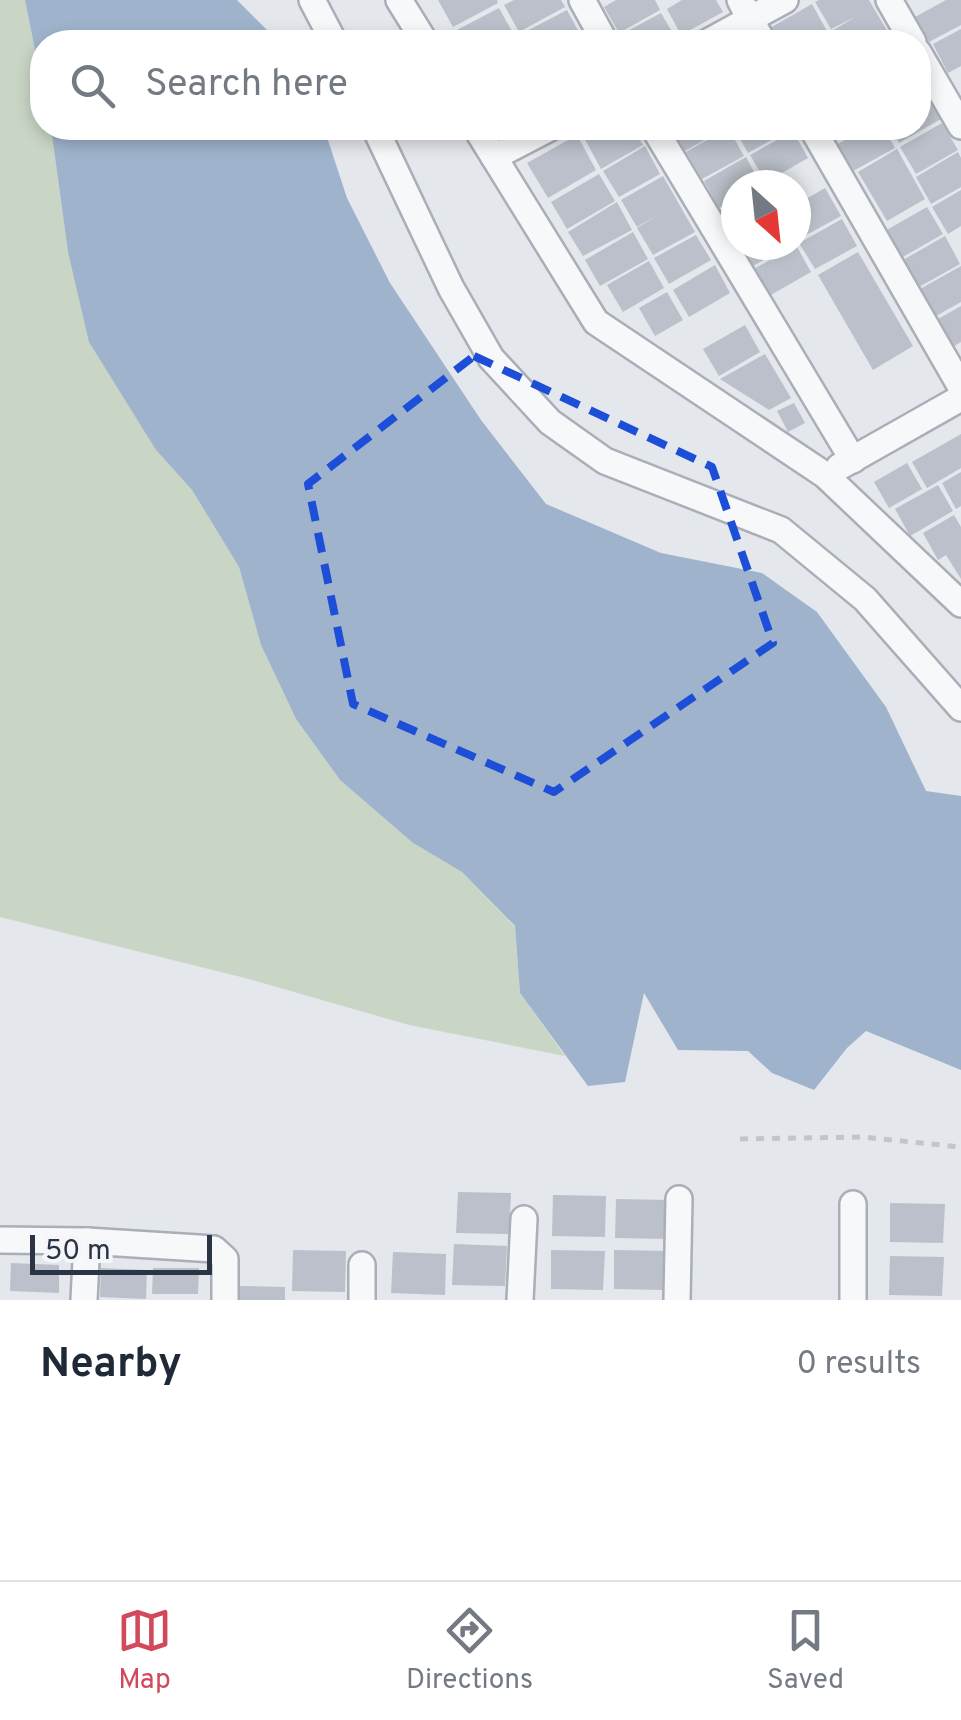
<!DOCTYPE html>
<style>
:root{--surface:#fff;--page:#f6f6f7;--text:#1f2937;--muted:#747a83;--line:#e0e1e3;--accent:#d1495b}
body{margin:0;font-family:Overpass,sans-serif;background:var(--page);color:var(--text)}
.compass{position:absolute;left:721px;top:170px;width:90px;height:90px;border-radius:50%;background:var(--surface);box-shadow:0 5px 15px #0003;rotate:153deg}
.scale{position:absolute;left:30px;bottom:25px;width:182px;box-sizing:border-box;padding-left:10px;border:5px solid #2b3445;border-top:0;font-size:28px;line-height:35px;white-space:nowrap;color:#2b3445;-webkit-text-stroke:8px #f4f6f9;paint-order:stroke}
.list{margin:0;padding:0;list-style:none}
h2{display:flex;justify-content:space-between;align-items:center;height:130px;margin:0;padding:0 40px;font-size:42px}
h2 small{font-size:32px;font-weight:400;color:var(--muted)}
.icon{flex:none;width:55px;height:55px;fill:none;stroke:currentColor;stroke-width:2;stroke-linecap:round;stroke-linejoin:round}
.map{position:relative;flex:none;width:961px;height:1300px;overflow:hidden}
.search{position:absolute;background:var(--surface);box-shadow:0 5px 15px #0003;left:30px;right:30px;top:30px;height:110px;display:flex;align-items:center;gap:25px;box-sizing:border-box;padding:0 35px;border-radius:40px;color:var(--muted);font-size:38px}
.sheet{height:280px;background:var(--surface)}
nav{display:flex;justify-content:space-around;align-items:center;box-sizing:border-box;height:140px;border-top:2px solid var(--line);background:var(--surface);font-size:28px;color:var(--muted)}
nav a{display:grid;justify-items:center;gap:5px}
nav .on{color:var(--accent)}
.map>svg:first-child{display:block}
</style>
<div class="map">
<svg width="961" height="1300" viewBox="0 0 961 1300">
<rect width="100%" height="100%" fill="#e4e7ec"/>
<path fill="#c9d6c5" d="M0,0H25L42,85V128H51L68,252L156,450L192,490L239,567L261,645L296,719L340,780L413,843L462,872L515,927L520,993L565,1056L409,1025L249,979L0,917Z"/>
<g fill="#9fb4cc">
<path d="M25,0H237L279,42H42V85Z"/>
<path d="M51,128H324L347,198L390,283L481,420L546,504L661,553L762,573L817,612L886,707L926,791L961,796V1070L866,1031L847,1048L814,1090L772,1073L748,1051L678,1050L644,993L625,1082L588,1086L520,993L515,926L462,872L413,843L340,780L296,719L261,645L239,567L192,490L156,450L89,342L68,252Z"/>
</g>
<g fill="#bbc0ca">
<path d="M438,0H497L498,3L453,27Z"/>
<path d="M514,0H561L565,7L519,32L504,5Z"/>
<path d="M616,0H655L660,10L619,33L604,7Z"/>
<path d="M682,0H716L723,12L681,35L667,9Z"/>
<path d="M819,0H869L889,34L875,42H839L832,31L855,17L831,29L815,2Z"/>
<path d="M946,0H961V25L929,42L915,17Z"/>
<path d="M812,4L827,31L807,42H778L770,28Z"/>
<path d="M499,8L514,35L499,42H459L453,32Z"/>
<path d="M567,10L581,36L569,42H526L521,34Z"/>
<path d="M661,13L676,39L669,42H623L620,35Z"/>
<path d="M961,29V66L948,73L933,44Z"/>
<path d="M918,83L941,119L899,143L890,128H918Z"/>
<path d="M942,123L958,150L916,174L900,147Z"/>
<path d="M594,128H633L643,145L601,169L582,134Z"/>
<path d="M671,128H725L685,151Z"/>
<path d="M728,128L744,156L702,179L686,152Z"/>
<path d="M734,128H793L748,153Z"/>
<path d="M866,128H884L895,148L853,171L838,144Z"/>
<path d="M793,131L808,158L766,182L750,155Z"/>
<path d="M577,135L596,170L548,198L527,163Z"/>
<path d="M645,146L660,174L619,197L603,171Z"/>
<path d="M897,149L925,199L887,221L858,172Z"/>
<path d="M958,152L961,158V187L931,204L916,177Z"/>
<path d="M746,157L761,185H736V199L719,208L704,181Z"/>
<path d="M599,174L615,201L567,229L551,202Z"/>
<path d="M663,176L695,232L653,255L637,228L659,214L637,227L621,200Z"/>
<path d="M825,188L841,216L799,239L796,205Z"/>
<path d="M961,190V226L948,234L932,207Z"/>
<path d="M617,202L632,230L583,256L568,232Z"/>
<path d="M736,202V237L721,210Z"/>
<path d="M927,207L943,234L901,258L885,231Z"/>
<path d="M842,219L857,246L815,269L799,243Z"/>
<path d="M633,232L648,259L600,286L585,260Z"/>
<path d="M696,235L711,260L669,284L654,258Z"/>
<path d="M945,236L960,264L919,287L903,260Z"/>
<path d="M740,245H790L753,266Z"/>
<path d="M796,245L811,272L769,296L754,269Z"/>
<path d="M858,252L913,346L873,370L818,275Z"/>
<path d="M649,261L664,288L623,312L607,285Z"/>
<path d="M715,265L730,293L689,317L673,290Z"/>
<path d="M961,266V302L936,316L920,289Z"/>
<path d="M667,292L683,320L655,336L639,308Z"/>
<path d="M961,306V342L954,346L938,319Z"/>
<path d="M745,325L760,352L719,376L703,349Z"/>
<path d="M765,354L791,398L769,410L720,379Z"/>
<path d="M794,403L805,423L788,432L777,411Z"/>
<path d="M961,434V468L927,488L912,462Z"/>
<path d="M907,463L922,489L889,508L874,482Z"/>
<path d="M961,472V506L956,509L942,483Z"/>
<path d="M938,485L953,511L910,536L895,509Z"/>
<path d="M954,515L961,527V579L946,555L938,560L923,533Z"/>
<path d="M458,1192L511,1193L509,1234L456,1233Z"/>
<path d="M553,1195L606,1196L605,1237L552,1236Z"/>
<path d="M616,1199L670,1200L668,1239L615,1238Z"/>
<path d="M890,1203L945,1204L943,1243L890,1242Z"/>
<path d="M454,1244L507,1246L505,1286L452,1285Z"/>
<path d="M293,1250L346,1251L345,1292L292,1291Z"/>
<path d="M551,1250L605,1251L603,1290L551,1289Z"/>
<path d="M614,1250L669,1251L667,1290L614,1289Z"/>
<path d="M393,1252L446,1254L445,1295L391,1293Z"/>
<path d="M890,1256L944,1257L942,1296L889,1295Z"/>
<path d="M11,1263L59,1265V1293L10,1291Z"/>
<path d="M101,1268L147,1270L146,1299L100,1297Z"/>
<path d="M153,1268H199L198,1294H152Z"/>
<path d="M239,1286L285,1287V1300H239Z"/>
</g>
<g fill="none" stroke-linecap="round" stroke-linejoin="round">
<defs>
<g id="street">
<path d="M312,0L334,42"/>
<path d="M399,0L425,42"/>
<path d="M582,0L605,42"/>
<path d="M740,0L750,19L785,0"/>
<path d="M889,0L913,42"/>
<path d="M708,42L750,19L763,42"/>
<path d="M918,52L961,126"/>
<path d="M375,128L451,288L491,358L550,422L605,461L781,530L865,599L961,708"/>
<path d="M476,128L596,322L825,475L961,604"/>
<path d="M654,128L853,460"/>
<path d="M812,128L961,387"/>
<path d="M494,157L550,128"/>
<path d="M839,467L961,398"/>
<path d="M0,1240L87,1241L214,1249L225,1259V1300"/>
<path d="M84,1300L87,1241"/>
<path d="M362,1300V1265"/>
<path d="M520,1300L524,1219"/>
<path d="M677,1300L679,1199"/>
<path d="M853,1300V1204"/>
</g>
</defs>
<use href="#street" stroke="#a9aeb7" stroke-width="30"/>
<path stroke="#c2c5cb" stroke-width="5" stroke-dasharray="8 8" stroke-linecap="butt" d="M740,1139L862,1137L961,1147"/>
<use href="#street" stroke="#f7f8fa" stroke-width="25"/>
</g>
<path fill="none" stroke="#1d4ed8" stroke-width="8" stroke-dasharray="20 12" stroke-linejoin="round" d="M474,356L712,467L773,643L554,792L353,704L308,484Z"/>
</svg>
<svg class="compass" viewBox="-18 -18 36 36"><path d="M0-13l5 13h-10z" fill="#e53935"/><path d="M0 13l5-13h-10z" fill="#747a83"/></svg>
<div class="scale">50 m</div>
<div class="search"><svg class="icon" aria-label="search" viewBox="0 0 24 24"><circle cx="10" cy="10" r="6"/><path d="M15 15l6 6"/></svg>Search here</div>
</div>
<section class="sheet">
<h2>Nearby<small>0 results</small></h2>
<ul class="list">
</ul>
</section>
<nav>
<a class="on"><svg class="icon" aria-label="map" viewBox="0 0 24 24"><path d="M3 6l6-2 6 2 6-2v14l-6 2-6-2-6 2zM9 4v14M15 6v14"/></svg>Map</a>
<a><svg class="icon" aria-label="directions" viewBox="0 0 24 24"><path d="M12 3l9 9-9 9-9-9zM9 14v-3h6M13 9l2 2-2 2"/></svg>Directions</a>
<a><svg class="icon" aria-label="saved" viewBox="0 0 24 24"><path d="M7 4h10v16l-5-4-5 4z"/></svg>Saved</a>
</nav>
